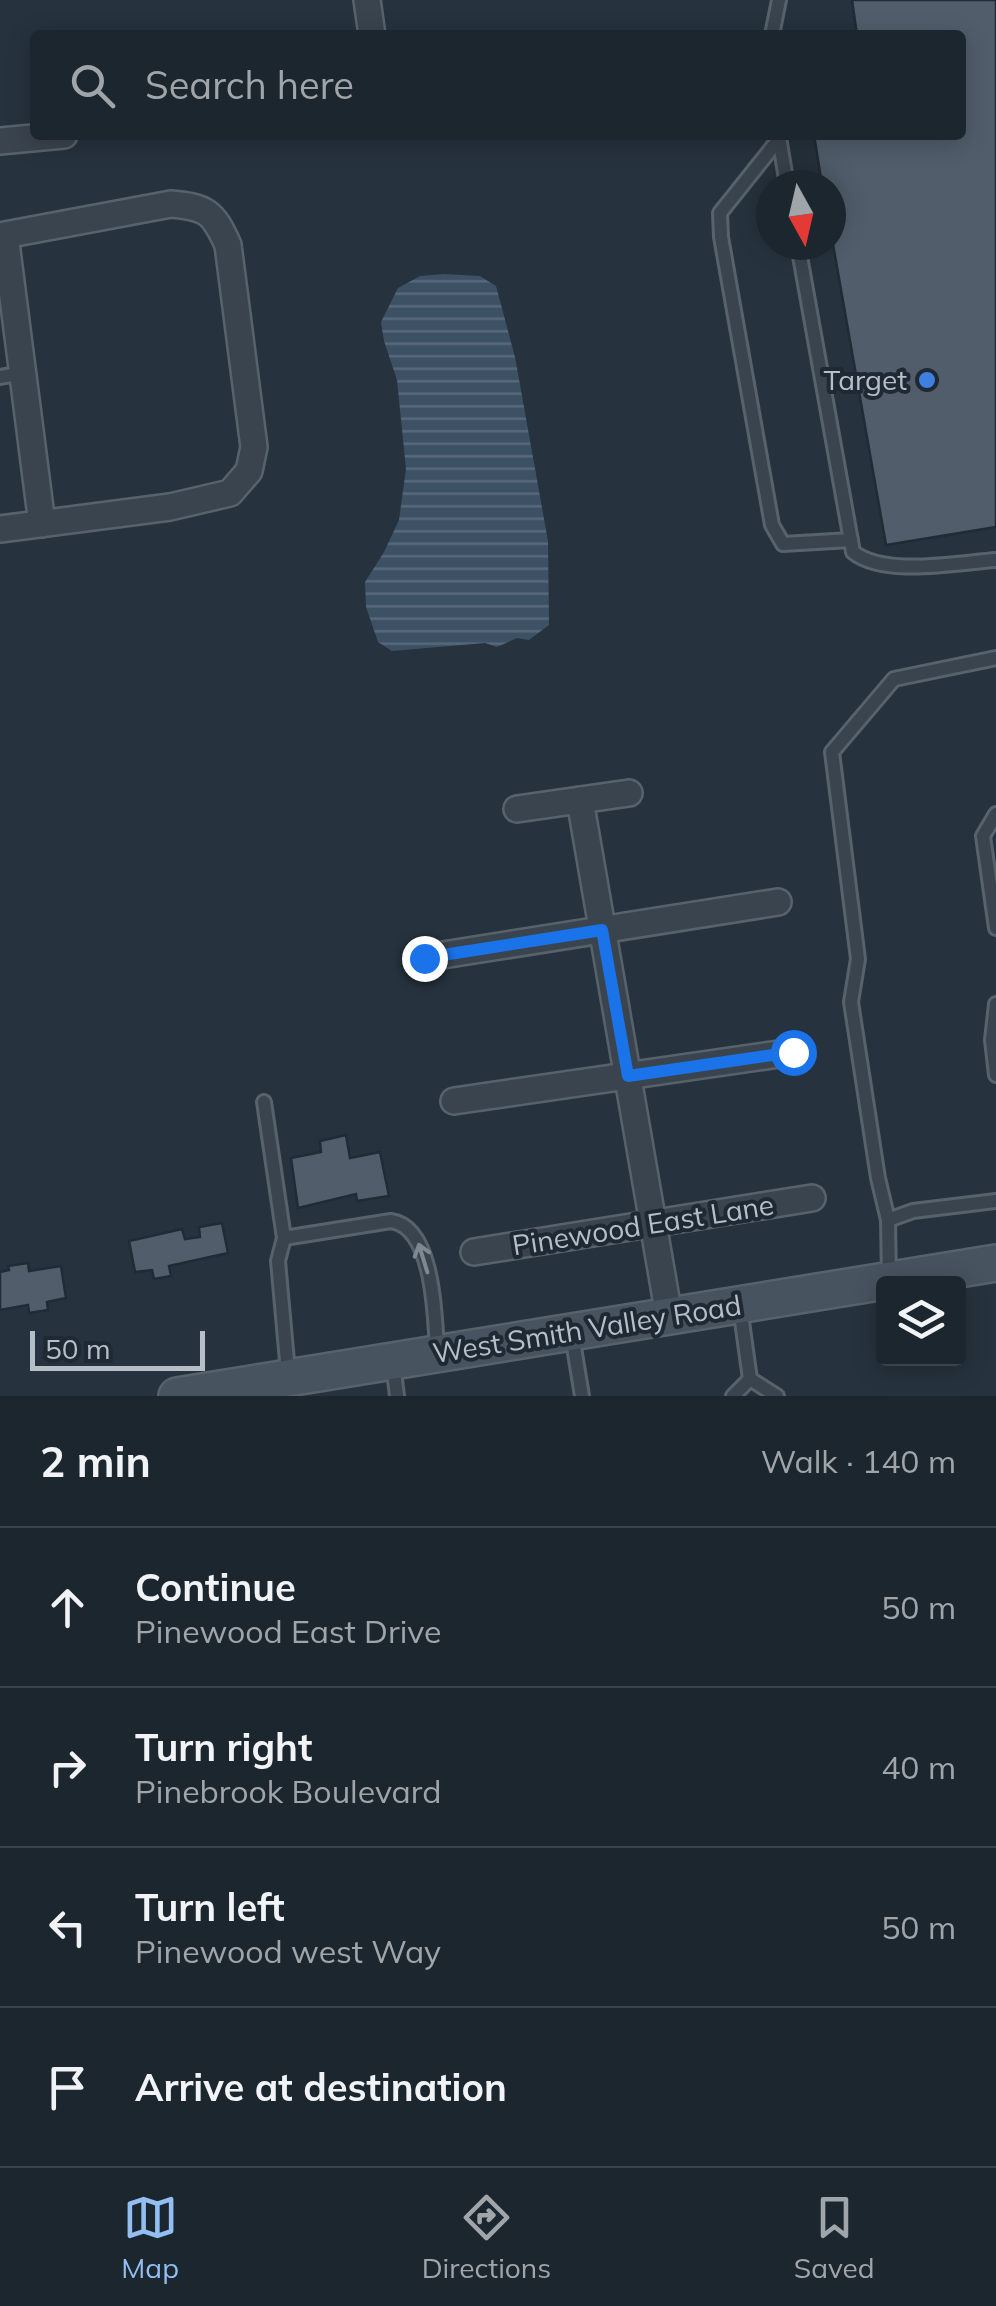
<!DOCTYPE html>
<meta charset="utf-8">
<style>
:root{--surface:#1c262e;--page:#29323a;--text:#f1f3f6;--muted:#a0a5aa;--line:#3a434a;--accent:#92bef2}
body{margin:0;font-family:Mulish,sans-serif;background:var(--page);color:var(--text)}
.controls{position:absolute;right:30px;bottom:30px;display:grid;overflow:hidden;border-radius:10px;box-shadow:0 5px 25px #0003}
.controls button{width:90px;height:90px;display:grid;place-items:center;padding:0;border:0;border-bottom:2px solid var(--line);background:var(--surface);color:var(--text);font:50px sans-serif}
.compass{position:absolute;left:756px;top:170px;width:90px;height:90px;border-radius:50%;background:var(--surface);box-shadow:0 5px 25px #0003;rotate:172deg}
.scale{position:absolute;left:30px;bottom:25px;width:175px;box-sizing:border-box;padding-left:10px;border:5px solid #b6bfc8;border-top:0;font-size:28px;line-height:35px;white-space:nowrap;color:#b6bfc8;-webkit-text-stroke:8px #1f2933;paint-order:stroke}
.stop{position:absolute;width:30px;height:30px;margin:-22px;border:8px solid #1a73e8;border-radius:50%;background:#fff}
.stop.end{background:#1a73e8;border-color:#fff;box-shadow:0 2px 10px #0008}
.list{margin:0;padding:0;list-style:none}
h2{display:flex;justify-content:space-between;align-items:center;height:130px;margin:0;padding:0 40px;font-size:42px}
h2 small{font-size:32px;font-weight:400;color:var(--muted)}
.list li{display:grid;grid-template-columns:65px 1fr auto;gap:30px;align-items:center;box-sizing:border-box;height:160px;padding:0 40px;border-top:2px solid var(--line)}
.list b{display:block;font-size:38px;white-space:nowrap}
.list p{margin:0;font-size:32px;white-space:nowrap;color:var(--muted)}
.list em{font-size:32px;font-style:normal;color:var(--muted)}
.icon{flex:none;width:55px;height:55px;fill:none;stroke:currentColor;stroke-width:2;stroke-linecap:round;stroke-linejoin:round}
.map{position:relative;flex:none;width:996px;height:1396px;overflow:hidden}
.search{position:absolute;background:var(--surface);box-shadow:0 5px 25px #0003;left:30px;right:30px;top:30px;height:110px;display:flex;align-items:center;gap:25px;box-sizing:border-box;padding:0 35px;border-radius:10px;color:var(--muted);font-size:38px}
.sheet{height:770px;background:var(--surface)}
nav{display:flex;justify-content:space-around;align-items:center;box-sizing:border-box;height:140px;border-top:2px solid var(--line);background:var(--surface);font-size:28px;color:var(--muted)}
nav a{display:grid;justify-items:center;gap:5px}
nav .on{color:var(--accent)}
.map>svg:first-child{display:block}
</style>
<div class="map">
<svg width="996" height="1396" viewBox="0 0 996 1396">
<defs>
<pattern id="water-rules" width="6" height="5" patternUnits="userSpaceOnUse" patternTransform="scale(2.5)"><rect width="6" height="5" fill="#3d5165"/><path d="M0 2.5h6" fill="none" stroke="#57687a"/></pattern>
</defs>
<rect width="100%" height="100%" fill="#26323d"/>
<path fill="url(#water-rules)" d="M444,274L480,276L496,286L515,357L548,541L549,625L529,640L517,638L497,647L485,643L392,651L378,642L366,607L365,582L384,552L399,520L406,469L397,380L384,341L381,322L398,288L420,276Z"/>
<g fill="#515d6b" stroke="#212b35" stroke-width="2.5">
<path d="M852,0H996V527L886,545L831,233V185H822L814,135H961V35H857Z"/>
<path d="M346,1135L350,1158L380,1152L389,1196L357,1201L356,1194L298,1208L291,1158L321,1152L320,1141Z"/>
<path d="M222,1223L228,1253L169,1266L171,1276L154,1279L152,1270L135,1272L129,1241L182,1229L185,1239L200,1237L199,1227Z"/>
<path d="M28,1263L29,1271L61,1266L66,1298L47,1302L48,1310L29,1313L28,1305L0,1310V1272L9,1270L8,1266Z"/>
</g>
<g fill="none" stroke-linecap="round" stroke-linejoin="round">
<defs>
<g id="lane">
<path d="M772,35L779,0"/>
<path d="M779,137L787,185"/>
<path d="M779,139L720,213L721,237L772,525L783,544L851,540"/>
<path d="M798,245L853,552C884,577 956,563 996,560"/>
<path d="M0,377L23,373"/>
<path d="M996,814L983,836L996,928"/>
<path d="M996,1004L992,1040L996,1075"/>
<path d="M264,1102L284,1238L278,1261L287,1361L283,1374"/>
<path d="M888,1220L878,1178L851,1002L858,959L832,752L894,679L996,658"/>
<path d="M284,1238L391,1221C434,1227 435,1317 437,1351"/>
<path d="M889,1277L888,1220L913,1211L996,1201"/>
<path d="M740,1307L750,1379"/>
<path d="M572,1335L582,1396"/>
<path d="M393,1363L397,1396"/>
<path d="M750,1379L777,1396"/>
<path d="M733,1396L750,1379"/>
</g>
<g id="street">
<path d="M367,0L372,35"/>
<path d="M0,141L64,135"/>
<path d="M0,529L170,507L230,493L249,471L254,447L228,245C213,212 207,207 171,204L5,235L42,524"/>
<path d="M580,800L669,1316"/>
<path d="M517,809L629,793"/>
<path d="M424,958L778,902"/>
<path d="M454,1101L793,1052"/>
<path d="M474,1252L812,1198"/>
</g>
<path id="secondary" d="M177,1396L996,1263"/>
</defs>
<use href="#lane" stroke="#58626b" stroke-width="18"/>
<use href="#street" stroke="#58626b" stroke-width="30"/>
<use href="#secondary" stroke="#58626b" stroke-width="40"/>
<use href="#lane" stroke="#3a444e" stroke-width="12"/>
<use href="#street" stroke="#3a444e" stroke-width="25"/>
<use href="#secondary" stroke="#485360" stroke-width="35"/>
</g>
<defs><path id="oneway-shaft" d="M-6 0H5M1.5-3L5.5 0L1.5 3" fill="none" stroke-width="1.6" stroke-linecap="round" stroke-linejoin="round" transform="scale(2.5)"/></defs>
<use stroke="#7e8891" href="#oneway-shaft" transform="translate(423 1258) rotate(-107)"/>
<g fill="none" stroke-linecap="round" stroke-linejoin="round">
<path stroke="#1a73e8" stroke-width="12" d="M424,958L602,930L628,1076L793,1052"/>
</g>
<circle fill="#3f7fe0" stroke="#1f2933" stroke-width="4" cx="927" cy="380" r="10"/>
<g text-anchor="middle" stroke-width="8" stroke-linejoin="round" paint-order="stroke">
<g font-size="28" fill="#b6bfc8" stroke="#1f2933" text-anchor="end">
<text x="907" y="390">Target</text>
</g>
<g font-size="28" fill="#b6bfc8" stroke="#1f2933">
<text transform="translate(643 1225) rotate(-9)" y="10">Pinewood East Lane</text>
<text transform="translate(587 1329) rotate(-9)" y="10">West Smith Valley Road</text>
</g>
</g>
</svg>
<div class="controls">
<button><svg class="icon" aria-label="layers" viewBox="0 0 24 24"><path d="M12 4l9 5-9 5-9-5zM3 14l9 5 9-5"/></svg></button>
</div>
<svg class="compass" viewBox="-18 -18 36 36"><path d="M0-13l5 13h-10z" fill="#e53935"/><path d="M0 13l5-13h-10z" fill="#a0a5aa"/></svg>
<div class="scale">50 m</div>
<div class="stop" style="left:793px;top:1052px"></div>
<div class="stop end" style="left:424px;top:958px"></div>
<div class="search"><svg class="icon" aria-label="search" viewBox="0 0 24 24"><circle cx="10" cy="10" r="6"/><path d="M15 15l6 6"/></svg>Search here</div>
</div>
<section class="sheet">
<h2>2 min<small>Walk · 140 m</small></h2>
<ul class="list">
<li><svg class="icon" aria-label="ahead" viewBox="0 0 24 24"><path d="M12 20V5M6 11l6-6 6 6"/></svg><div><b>Continue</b><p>Pinewood East Drive</p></div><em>50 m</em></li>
<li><svg class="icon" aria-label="right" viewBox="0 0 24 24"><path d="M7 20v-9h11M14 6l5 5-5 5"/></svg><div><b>Turn right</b><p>Pinebrook Boulevard</p></div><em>40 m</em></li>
<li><svg class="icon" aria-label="left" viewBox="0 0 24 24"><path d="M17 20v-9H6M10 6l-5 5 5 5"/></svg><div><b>Turn left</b><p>Pinewood west Way</p></div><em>50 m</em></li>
<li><svg class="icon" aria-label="arrive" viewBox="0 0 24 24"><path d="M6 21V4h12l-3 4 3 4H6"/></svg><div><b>Arrive at destination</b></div></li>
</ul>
</section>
<nav>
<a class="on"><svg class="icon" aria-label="map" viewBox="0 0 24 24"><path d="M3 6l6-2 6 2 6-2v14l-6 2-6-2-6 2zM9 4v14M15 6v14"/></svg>Map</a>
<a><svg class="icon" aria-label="directions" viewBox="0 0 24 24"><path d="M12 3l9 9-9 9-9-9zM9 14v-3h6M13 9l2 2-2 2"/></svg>Directions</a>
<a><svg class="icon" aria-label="saved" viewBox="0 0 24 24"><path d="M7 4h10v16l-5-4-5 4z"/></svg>Saved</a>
</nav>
